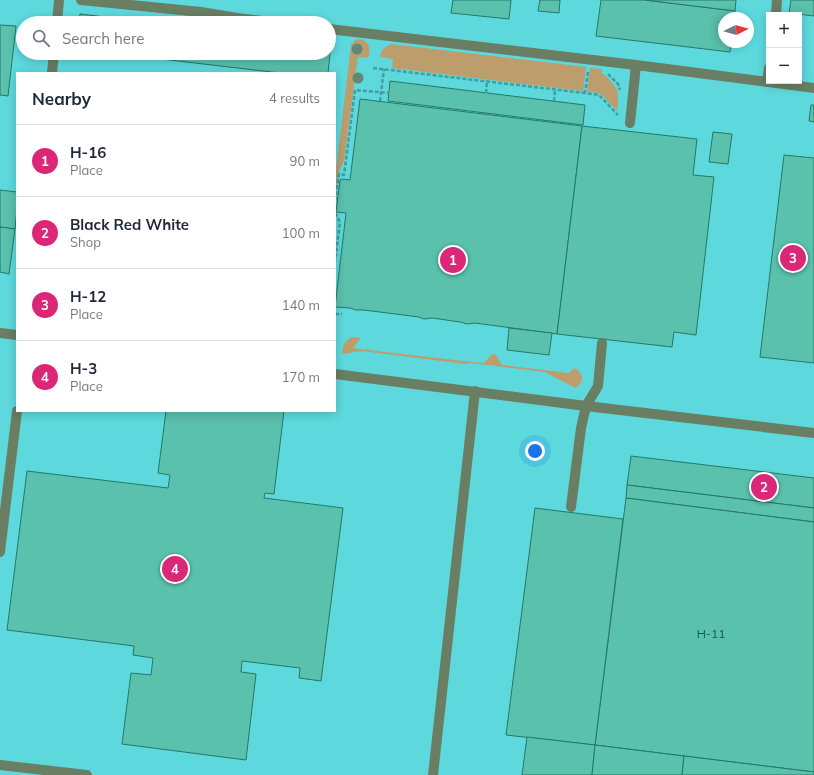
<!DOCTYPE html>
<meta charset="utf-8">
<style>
:root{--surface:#fff;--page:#f6f6f7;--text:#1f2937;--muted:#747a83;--line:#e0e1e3;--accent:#db2777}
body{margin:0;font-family:Mulish,sans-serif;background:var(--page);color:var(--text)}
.controls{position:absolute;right:12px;top:12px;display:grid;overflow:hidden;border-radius:0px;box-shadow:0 2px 10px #0003}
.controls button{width:36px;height:36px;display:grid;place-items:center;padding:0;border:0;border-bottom:1px solid var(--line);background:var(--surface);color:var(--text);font:20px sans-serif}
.compass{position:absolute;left:718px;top:12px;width:36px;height:36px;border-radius:50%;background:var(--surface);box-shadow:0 2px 10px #0003;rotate:85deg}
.you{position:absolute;left:535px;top:451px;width:14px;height:14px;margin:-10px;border:3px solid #fff;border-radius:50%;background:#1a73e8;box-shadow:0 0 0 6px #1a73e833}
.badge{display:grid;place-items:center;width:26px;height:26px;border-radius:50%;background:var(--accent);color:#fff;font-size:13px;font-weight:700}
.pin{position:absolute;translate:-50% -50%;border:2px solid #fff;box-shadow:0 1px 4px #0006}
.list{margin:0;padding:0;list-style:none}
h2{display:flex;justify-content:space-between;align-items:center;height:52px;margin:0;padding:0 16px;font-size:17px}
h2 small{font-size:13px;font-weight:400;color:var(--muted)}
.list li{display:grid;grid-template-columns:26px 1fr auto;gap:12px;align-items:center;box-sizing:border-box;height:72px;padding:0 16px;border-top:1px solid var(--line)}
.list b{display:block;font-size:15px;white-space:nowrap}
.list p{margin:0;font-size:13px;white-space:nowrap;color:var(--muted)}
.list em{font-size:13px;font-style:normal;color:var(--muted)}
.icon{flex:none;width:22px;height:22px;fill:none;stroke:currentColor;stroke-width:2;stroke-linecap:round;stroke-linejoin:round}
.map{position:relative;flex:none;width:814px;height:775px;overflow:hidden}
.search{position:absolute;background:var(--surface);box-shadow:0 2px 10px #0003;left:16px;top:16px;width:320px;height:44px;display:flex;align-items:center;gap:10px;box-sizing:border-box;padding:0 14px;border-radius:22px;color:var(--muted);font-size:15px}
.panel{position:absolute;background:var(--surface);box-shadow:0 2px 10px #0003;left:16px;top:72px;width:320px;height:340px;border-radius:0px}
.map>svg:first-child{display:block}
</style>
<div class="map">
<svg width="814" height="775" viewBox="0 0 814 775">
<rect width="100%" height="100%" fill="#77e6e9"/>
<path fill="#5dd9dd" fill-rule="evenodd" d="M0,0H814V775H0ZM769,15H799V81H769ZM724,18H748V42H724ZM23,23H329V53H23ZM17,73H335V411H17Z"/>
<g fill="#bd9d6b">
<path d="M360,39C370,41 371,50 368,58L358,57L344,161L338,173L335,196V179L351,45L355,40Z"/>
<path d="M391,44L586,67L583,91L392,68L393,59L380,57C381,50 384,47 391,44Z"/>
<path d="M590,68L602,69V73C618,87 620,90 617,111L601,94L587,91Z"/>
<path d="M352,337H356L361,338L353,348L366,350V349H369V350L463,361H464L484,363L491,355L493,354L496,355L502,365L569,373L574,368C584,372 585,383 575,388L545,372L471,363L465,364L362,351L342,354C343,346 344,341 352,337Z"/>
</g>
<g fill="#5ac1ac" stroke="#267868">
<path d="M453,0H511L509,19L451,13Z"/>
<path d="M540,0H560L559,13L538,11Z"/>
<path d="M601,0H645L735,11L734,18H724V42H731L730,52L596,36Z"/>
<path d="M645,0H736L735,11Z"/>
<path d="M791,0H814V16L789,13Z"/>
<path d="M80,14L155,23H79Z"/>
<path d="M0,25L16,26L8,96L0,95Z"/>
<path d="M329,43L331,44L328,73H280L110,53H329Z"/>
<path d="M390,81L585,105L583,125L388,101Z"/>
<path d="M360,99L582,126L557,334L475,323L467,324L460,322L432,318L424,319L419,317L364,310H356L350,308L335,307L346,213L336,212L340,180L342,179L350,180Z"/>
<path d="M811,105H814V122L809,121Z"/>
<path d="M582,126L697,139L693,175L714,177L696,335L674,332L672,347L557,334Z"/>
<path d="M713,132L732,134L728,164L709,162Z"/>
<path d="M784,155L814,158V363L760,357Z"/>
<path d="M0,190L17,192V208L15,229L0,227Z"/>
<path d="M0,227L15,229L9,274L0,272Z"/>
<path d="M509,328L552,333L549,355L507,350Z"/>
<path d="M166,411H284L274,494L265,493L264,498L343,508L321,681L299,678L300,668L242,661L241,672L256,674L246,760L122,744L131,673L151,675L153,658L133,655L134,646L7,630L27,471L168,488L170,475L158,473Z"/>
<path d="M631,456L814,478V508L627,485Z"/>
<path d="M627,485L814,508V522L626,498Z"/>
<path d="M626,498L814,522V772L595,745Z"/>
<path d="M535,508L623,519L595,745L506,735Z"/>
<path d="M527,737L595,745L592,775H522Z"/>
<path d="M595,745L684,756L682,775H592Z"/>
<path d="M684,756L814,772V775H682Z"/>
</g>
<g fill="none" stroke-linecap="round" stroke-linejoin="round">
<g stroke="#469c9e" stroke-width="2.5" stroke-dasharray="4 2" stroke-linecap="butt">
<path d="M373,68L585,93"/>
<path d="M588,72L585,93L599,95L618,115"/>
<path d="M608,74L618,84L620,90"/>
<path d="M486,93L487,81"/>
<path d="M380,101L384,69"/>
<path d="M554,101L555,90"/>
<path d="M335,201L339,174L344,175L355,90L389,93"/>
<path d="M335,213L340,222L335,261"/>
<path d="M335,314H342"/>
</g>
<g stroke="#6a7e64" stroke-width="10">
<path d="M81,0L201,12L237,18L279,23"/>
<path d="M776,15L777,0"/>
<path d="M57,23L59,0"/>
<path d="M329,29L636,65L630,123"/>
<path d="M636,65L814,88"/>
<path d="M52,73L54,53"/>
<path d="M767,82L769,68"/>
<path d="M0,333L17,335"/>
<path d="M335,374L586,406L814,433"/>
<path d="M571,507L581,428L586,406L598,386L602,343"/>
<path d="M0,552L17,411"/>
<path d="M0,765L87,775"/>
<path d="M433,775L475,391"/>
</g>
</g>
<g fill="#608777">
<circle cx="357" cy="49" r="5.5"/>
<circle cx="358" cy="78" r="5.5"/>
</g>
<g text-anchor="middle" stroke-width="4" stroke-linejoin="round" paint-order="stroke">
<g font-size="12" fill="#165652">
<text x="711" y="638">H-11</text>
</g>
</g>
</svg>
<div class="controls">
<button>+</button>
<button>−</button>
</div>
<svg class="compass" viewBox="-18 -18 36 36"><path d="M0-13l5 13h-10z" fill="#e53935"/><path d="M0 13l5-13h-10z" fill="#747a83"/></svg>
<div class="you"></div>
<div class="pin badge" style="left:453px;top:260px">1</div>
<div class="pin badge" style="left:764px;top:487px">2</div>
<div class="pin badge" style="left:793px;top:258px">3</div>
<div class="pin badge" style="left:175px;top:569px">4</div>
<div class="search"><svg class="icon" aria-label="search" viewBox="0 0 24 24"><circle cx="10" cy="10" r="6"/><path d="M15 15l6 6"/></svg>Search here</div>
<section class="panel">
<h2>Nearby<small>4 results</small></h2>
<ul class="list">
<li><span class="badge">1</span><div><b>H-16</b><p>Place</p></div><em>90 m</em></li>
<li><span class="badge">2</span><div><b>Black Red White</b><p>Shop</p></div><em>100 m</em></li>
<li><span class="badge">3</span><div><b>H-12</b><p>Place</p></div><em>140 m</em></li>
<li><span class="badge">4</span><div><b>H-3</b><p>Place</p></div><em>170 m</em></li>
</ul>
</section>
</div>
